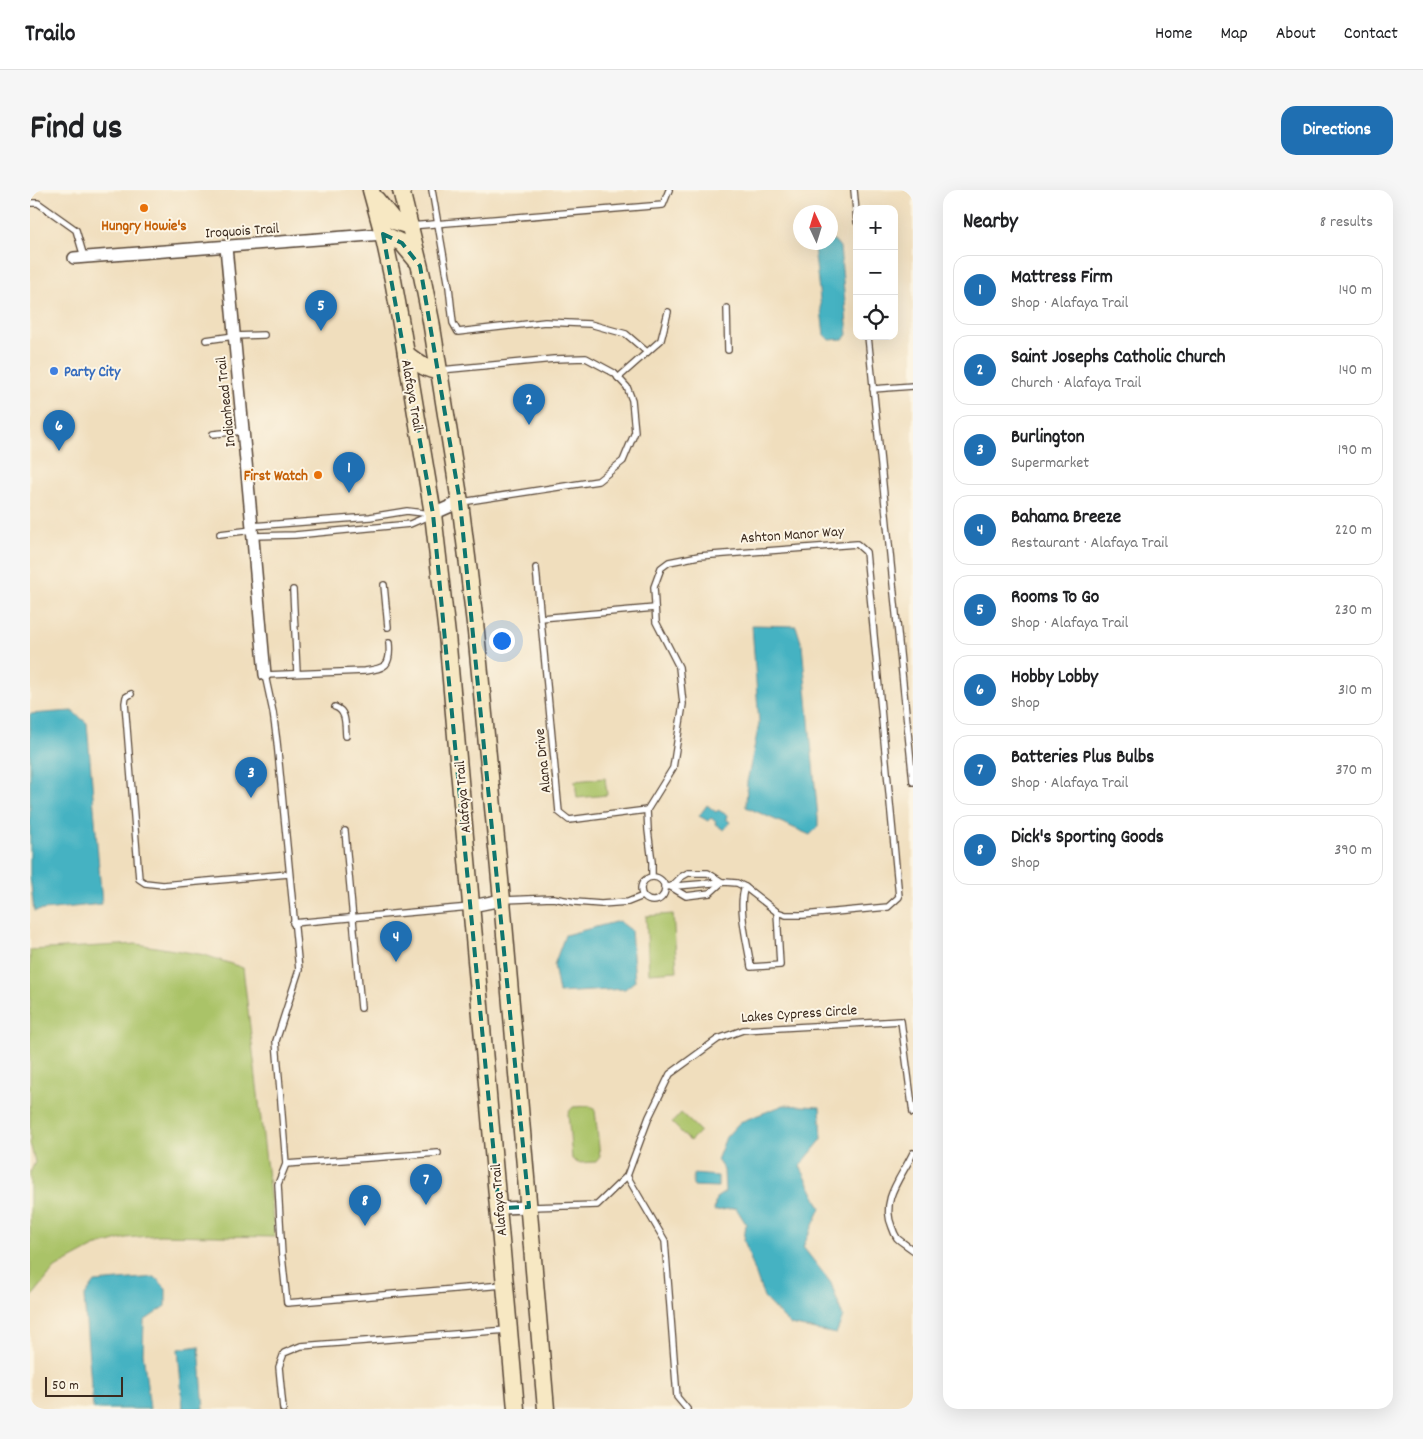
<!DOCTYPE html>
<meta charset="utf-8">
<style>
:root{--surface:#fff;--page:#f6f6f6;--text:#202124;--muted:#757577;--line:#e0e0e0;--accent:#1f6fb2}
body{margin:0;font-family:Dekko,sans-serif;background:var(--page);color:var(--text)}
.controls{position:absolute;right:15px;top:15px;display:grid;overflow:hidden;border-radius:10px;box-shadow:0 5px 20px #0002}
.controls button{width:45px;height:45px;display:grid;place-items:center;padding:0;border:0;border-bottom:1px solid var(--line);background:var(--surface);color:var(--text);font:25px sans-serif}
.compass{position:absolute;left:763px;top:15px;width:45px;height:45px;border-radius:50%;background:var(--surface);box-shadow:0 5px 20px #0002;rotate:356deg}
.scale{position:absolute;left:15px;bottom:12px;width:78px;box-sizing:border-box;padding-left:5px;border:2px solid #3b2a1e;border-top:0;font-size:14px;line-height:18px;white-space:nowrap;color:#3b2a1e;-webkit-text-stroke:4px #fcf5e5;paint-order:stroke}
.you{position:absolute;left:471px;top:450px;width:18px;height:18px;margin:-12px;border:4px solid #fff;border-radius:50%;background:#1a73e8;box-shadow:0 0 0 8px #1a73e833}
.badge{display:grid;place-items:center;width:32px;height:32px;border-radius:50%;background:var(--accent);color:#fff;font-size:16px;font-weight:700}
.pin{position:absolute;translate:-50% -41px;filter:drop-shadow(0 1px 2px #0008)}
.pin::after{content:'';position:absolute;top:26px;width:18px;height:15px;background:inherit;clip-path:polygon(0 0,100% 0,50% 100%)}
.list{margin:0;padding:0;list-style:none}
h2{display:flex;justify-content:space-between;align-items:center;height:65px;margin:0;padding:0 20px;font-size:21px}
h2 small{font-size:16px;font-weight:400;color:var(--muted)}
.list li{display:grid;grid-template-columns:32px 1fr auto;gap:15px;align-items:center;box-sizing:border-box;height:70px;margin:0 10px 10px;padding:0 10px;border:1px solid var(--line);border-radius:15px}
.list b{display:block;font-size:19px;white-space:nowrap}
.list p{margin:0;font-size:16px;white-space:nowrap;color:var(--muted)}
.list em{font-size:16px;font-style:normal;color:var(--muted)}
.icon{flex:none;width:28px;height:28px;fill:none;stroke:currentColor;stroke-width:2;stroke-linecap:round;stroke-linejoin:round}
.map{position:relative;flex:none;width:883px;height:1219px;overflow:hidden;border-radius:15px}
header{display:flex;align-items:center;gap:30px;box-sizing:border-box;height:70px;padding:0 25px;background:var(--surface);border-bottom:1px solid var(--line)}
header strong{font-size:24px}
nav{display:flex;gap:28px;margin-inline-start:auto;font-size:18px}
.intro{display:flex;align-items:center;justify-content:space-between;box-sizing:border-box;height:120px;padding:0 30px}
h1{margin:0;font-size:35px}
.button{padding:12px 22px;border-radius:15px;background:var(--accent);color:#fff;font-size:18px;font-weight:700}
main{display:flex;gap:30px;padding:0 30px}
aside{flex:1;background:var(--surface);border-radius:15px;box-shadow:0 5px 20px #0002}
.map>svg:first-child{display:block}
</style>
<header>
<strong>Trailo</strong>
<nav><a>Home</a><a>Map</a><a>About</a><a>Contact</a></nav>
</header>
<div class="intro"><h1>Find us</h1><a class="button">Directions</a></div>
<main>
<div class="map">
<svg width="883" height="1219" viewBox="0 0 883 1219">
<rect width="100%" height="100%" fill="#fcf5e5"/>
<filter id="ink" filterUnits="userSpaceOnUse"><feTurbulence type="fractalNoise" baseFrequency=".02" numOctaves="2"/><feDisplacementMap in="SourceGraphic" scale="10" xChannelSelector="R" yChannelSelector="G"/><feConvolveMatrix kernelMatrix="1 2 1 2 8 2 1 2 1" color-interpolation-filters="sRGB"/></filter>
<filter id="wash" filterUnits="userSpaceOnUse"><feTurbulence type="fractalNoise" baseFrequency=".0096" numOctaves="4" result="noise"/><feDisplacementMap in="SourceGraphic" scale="20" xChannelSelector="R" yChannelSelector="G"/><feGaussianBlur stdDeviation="1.12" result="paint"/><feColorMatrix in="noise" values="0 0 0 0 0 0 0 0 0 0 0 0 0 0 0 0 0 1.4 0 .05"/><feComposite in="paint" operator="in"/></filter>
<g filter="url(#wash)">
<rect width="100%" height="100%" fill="#f0debd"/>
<g fill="#aac368" stroke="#727643">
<path d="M575,588L577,605L547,608L545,591Z"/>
<path d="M643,724L647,781L619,783L616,726Z"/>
<path d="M107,754L175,765L213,778L245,1047L130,1045L96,1048L64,1057L25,1078L0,1109V983L5,972L0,953V760Z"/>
<path d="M560,916L565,920L570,967L566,972L548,973L542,969L538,923L543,917Z"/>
<path d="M651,923L670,941L660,951L642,933Z"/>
</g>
<g fill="#45b2c2" stroke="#406e70">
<path d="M801,51H805L810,57L818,145L813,149L800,150L794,145L784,57L791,53L801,52Z"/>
<path d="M722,435L766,436L772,455L788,628V637L780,645L716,617L717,592L729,534Z"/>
<path d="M42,521L57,533L72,714L4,721L0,686V524Z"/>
<path d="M677,615L686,622L688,620L697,625L696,629L700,632L694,640L685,634L686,632L681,628L678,631L669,626Z"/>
<path d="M589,731L601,740L605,791L595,799L529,803L524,775L535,745Z"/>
<path d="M754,915L790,917L792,949L770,976L791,1018L773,1057L801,1093L813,1127L806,1144L760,1135L734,1108L714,1050L716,1034L706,1018L684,1021L686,1008L695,1002L694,980L687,970L696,947L710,932Z"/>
<path d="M663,984L688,986V997L663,996Z"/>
<path d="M125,1087L136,1098V1116L114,1131L113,1163L120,1219H63L54,1107L65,1092Z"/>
<path d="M169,1156L174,1219H153L148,1159Z"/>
</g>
</g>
<g filter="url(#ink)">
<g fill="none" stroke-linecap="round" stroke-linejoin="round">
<defs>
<g id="service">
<path d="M402,0L419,97L423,133L428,142L515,132L560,134L596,144L617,162"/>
<path d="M824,0L827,32"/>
<path d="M0,13H8L46,40L54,67"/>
<path d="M380,36L633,15L639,0"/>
<path d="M697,118L698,160"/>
<path d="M838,146L883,592"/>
<path d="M176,150L204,146L234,145"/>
<path d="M411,180L524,169L556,168L584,183L597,197L602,210L605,242L593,271L568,291L432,312"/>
<path d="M588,188L631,150L638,122"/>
<path d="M843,199L883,196"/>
<path d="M183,244L213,241"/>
<path d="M222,336L340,327L377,321L401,324"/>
<path d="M190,344L222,340"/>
<path d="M223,346L265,345L380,334L401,325"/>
<path d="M506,378L529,622L539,630L617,620"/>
<path d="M354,395L358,437"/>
<path d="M263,400L267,483"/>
<path d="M511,428L625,418"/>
<path d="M359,453C361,476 356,478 335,481L235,485L243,522L247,552L269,780L246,851L256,974L248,994L252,1066L257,1113L473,1095"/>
<path d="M101,504L96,507L95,513L109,689L115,693L133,695L259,684"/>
<path d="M305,517C317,521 315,535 316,546"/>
<path d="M315,641L331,818"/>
<path d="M658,683H678L692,692L680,703L656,706L641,697L651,687Z"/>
<circle cx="623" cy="699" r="12"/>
<path d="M622,687V672L618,640L617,620L643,578L653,514L649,477L626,432L624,397L631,378L639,372L669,366L827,354L836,362L869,707L858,717L773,725H756L747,722L715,697L707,693L694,692L634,697"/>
<path d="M715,697C707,716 718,756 721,777L750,775L747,722"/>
<path d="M474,710L523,708L545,712L571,714L598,712L613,706"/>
<path d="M263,733L440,717"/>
<path d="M883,963C872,987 850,1009 862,1037C863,1040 865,1045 867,1048C871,1052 878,1056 883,1060"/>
<path d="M256,974L408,963"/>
<path d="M597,986L635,1051L647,1207L657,1219"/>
<path d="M501,1017L567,1015L597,986L619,927L640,884L688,849L713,840L871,831L883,923"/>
<path d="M253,1219L249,1177L254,1163L271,1156L477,1140"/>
</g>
<g id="minor">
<path d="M196,57L220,315L235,485"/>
<path d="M44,68L353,44"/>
<path d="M403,324L430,312"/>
<path d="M442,716L472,710"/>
<path d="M469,1018L499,1017"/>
</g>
<g id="secondary">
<path d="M341,0L353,44L363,90L372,140L403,324L417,445L486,1219"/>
<path d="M371,0L392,86L401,131L430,312L438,375L446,442L472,710L516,1219"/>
<path d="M346,9L364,31L380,36"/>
<path d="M353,44L372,53L386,70"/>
<path d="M376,164C387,172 395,180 409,181"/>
</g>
</defs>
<use href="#service" stroke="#564536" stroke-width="8"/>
<use href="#minor" stroke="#564536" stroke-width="14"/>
<use href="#secondary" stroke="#564536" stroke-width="19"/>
<use href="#service" stroke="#fff" stroke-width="5.5"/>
<use href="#minor" stroke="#fff" stroke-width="11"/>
<use href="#secondary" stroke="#f7e8c3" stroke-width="16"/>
</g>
</g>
<path fill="none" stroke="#0f766e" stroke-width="4" stroke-dasharray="10 6" stroke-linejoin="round" d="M353,44L372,53L390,76L430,312L499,1017L469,1018L403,324Z"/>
<g fill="#e8710a" stroke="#fcf5e5" stroke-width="2">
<circle cx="114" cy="18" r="5"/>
<circle cx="288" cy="285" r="5"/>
</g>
<circle fill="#3f7fe0" stroke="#fcf5e5" stroke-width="2" cx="24" cy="181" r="5"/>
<g text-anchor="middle" stroke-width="4" stroke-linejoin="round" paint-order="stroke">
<g font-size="15" font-weight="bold" fill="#c56008" stroke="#fcf5e5">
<text x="114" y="40">Hungry Howie's</text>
<text x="278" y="290" text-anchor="end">First Watch</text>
</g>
<g font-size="15" fill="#3b2a1e" stroke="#fcf5e5">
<text transform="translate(212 40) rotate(-4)" y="5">Iroquois Trail</text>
<text transform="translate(383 205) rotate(80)" y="5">Alafaya Trail</text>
<text transform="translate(195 212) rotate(-96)" y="5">Indianhead Trail</text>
<text transform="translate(762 344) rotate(-4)" y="5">Ashton Manor Way</text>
<text transform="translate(512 571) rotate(-96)" y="5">Alana Drive</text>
<text transform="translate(432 607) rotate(-95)" y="5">Alafaya Trail</text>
<text transform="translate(769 823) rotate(-4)" y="5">Lakes Cypress Circle</text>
<text transform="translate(468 1010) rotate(-95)" y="5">Alafaya Trail</text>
</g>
<g font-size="15" font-weight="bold" fill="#366cbe" stroke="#fcf5e5" text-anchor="start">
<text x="34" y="186">Party City</text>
</g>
</g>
</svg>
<div class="controls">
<button>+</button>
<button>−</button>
<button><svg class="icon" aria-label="locate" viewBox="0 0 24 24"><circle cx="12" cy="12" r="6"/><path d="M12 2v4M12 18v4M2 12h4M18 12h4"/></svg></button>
</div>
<svg class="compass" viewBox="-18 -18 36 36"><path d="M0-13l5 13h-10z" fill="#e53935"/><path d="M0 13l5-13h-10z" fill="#757577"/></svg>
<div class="scale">50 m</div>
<div class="you"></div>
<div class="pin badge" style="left:319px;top:303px">1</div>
<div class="pin badge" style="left:499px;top:235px">2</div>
<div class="pin badge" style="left:221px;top:608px">3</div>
<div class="pin badge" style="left:366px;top:772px">4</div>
<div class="pin badge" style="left:291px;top:141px">5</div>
<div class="pin badge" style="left:29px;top:261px">6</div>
<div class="pin badge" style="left:396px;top:1015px">7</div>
<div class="pin badge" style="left:335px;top:1036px">8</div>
</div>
<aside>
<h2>Nearby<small>8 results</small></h2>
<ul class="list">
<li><span class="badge">1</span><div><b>Mattress Firm</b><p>Shop · Alafaya Trail</p></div><em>140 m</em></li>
<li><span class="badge">2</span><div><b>Saint Josephs Catholic Church</b><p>Church · Alafaya Trail</p></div><em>140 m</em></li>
<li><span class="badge">3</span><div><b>Burlington</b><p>Supermarket</p></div><em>190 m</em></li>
<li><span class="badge">4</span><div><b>Bahama Breeze</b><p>Restaurant · Alafaya Trail</p></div><em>220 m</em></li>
<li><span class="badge">5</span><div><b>Rooms To Go</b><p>Shop · Alafaya Trail</p></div><em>230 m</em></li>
<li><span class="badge">6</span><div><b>Hobby Lobby</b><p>Shop</p></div><em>310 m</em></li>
<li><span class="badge">7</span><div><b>Batteries Plus Bulbs</b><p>Shop · Alafaya Trail</p></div><em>370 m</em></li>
<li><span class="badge">8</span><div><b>Dick's Sporting Goods</b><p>Shop</p></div><em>390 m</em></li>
</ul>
</aside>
</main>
